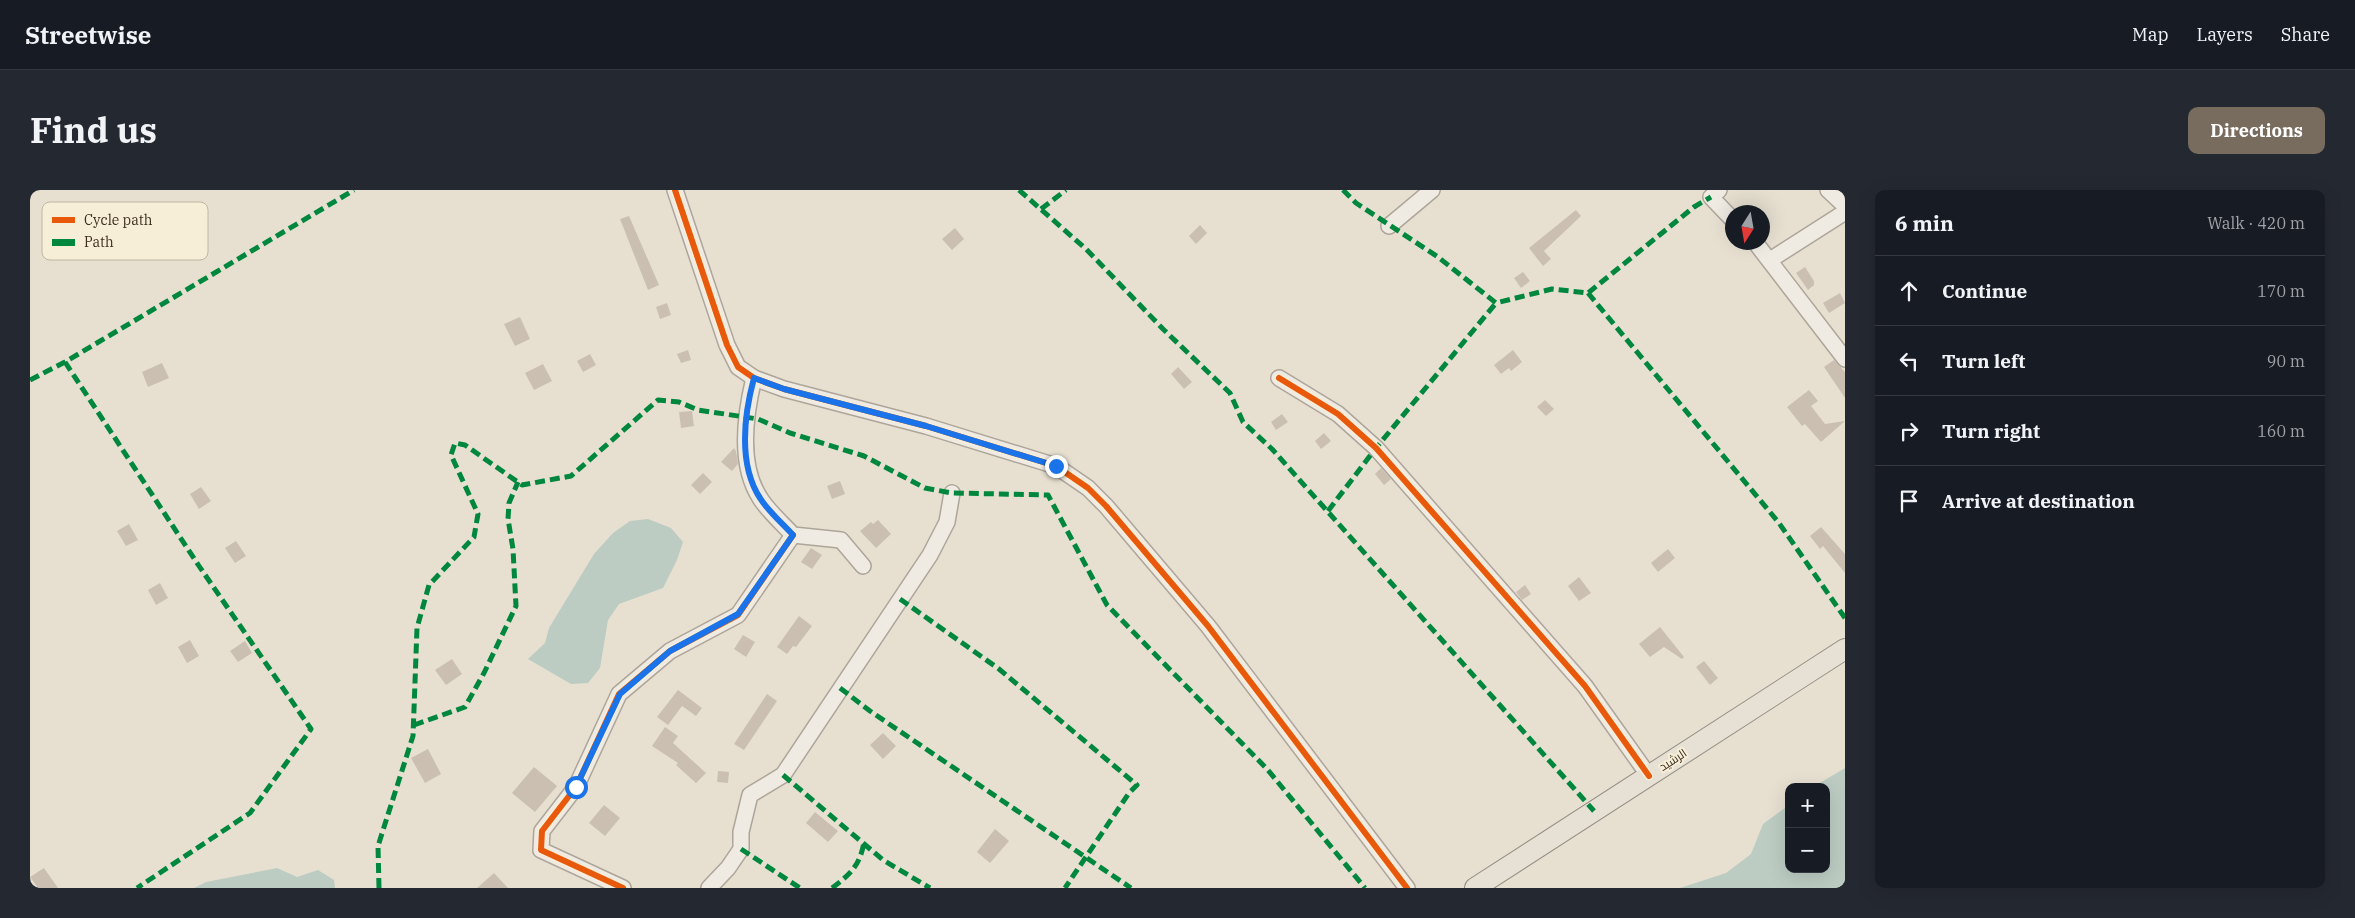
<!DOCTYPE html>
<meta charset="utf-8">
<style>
:root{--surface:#171b24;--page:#242831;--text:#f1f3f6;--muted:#9ea1a6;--line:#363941;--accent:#786c5e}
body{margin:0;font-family:"IBM Plex Serif",Cairo,serif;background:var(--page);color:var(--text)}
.controls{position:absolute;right:15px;bottom:15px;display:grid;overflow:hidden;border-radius:10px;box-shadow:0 5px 20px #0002}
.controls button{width:45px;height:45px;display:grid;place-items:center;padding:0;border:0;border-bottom:1px solid var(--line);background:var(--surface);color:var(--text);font:25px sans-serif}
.compass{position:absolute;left:1695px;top:15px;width:45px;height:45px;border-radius:50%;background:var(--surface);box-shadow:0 5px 20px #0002;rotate:191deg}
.stop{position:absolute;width:15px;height:15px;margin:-11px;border:4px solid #1a73e8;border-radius:50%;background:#fff}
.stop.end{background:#1a73e8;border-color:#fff;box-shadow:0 1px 5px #0008}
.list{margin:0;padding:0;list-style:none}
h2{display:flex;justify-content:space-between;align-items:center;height:65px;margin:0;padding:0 20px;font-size:21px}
h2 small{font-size:16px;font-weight:400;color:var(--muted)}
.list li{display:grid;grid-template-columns:32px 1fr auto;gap:15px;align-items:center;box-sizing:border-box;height:70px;padding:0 20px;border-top:1px solid var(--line)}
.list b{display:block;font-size:19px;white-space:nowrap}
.list em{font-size:16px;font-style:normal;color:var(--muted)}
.icon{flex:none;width:28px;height:28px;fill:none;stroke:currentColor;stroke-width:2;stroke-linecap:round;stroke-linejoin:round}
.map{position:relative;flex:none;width:1815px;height:698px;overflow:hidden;border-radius:10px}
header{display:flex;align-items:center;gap:30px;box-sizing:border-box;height:70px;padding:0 25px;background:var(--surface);border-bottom:1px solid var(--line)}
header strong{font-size:24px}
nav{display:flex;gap:28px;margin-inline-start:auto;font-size:18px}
.intro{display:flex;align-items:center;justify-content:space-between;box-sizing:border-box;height:120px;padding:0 30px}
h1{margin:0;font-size:35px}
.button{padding:12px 22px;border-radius:10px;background:var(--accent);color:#fff;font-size:18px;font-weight:700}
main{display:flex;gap:30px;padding:0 30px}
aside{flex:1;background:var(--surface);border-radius:10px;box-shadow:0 5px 20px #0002}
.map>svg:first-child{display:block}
</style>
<header>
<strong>Streetwise</strong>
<nav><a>Map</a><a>Layers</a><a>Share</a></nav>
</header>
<div class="intro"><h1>Find us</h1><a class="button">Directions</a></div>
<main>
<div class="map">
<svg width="1815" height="698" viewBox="0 0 1815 698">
<rect width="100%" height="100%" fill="#e7e0d1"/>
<g fill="#bcccc2">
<path d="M618,329L641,338L653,352L647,370L633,398L589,414L578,430L570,478L558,493L541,494L498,469L515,453L519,438L564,364L583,343L600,331Z"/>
<path d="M1815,578V698H1650L1696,683L1721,664L1733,634L1759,615V679H1796V597H1783Z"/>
<path d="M247,678L267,687L288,680L304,690L305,698H164L176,692Z"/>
</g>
<g fill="#cbbfb2">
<path d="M1546,20L1551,26L1514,61L1521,69L1513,76L1499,58Z"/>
<path d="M599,26L629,95L618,100L590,29Z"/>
<path d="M1170,35L1177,43L1166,54L1159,46Z"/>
<path d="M925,38L934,49L922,60L912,49Z"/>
<path d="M1775,77L1784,91V95L1778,100L1766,83Z"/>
<path d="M1493,82L1500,91L1491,98L1484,88Z"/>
<path d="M1810,103L1815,113L1799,123L1793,113Z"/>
<path d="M637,113L641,125L630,129L626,117Z"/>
<path d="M490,127L500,149L485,156L474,134Z"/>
<path d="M658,160L661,170L651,173L647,164Z"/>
<path d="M1483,160L1492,172L1481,181L1479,178L1471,184L1464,175Z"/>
<path d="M560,164L566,175L553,182L547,171Z"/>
<path d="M1804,170L1815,182V208L1794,177Z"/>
<path d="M132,173L139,188L118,197L112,182Z"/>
<path d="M513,174L522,191L504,200L495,183Z"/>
<path d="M1148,177L1162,192L1154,199L1141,184Z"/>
<path d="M1779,200L1788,211L1781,216L1795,234L1815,231L1791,252L1775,234L1772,236L1757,217Z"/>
<path d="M1515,210L1524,219L1516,226L1507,217Z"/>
<path d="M662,221L664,236L651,238L649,222Z"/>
<path d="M1252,224L1258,232L1246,240L1241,232Z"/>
<path d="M1294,243L1301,251L1291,259L1285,251Z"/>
<path d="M704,258L706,261L708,274L702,281L691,272Z"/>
<path d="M1351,278L1361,289L1354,295L1345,284Z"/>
<path d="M673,283L682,292L670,304L661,295Z"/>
<path d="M810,291L815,304L802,309L797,296Z"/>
<path d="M171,297L181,311L169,319L160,304Z"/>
<path d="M848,330L861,344L846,358L830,341L841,332L843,334Z"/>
<path d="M99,334L108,350L96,356L87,341Z"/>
<path d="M1791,337L1815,364V383L1793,356L1790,359L1780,346Z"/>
<path d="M206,351L216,366L205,373L195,358Z"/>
<path d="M781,358L792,365L782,379L771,372Z"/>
<path d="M1638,359L1645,368L1628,382L1621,373Z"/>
<path d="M1549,387L1561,403L1549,411L1538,396Z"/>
<path d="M130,393L138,408L126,415L118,400Z"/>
<path d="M1495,395L1501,404L1492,410L1486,402Z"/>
<path d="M769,426L782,436L766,457L763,456L757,464L747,457Z"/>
<path d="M1630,437L1654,467L1652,469L1634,457L1620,467L1609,454Z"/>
<path d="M713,445L725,452L716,467L704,459Z"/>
<path d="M160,450L169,466L157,473L148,457Z"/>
<path d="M215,451L222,463L208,472L200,461Z"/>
<path d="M422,469L432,484L416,495L405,480Z"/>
<path d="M1674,471L1688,488L1680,495L1666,477Z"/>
<path d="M648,500L672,518L666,526L652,516L638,535L627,527Z"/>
<path d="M737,504L747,511L714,560L704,554Z"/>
<path d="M635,537L648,546L643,553L676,583L666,593L646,575L648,573L622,556Z"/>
<path d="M853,543L866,556L853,569L840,555Z"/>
<path d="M398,559L411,584L395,593L381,568Z"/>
<path d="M504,577L527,596L505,622L482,603Z"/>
<path d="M688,581L699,582L698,593L687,592Z"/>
<path d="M574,615L590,628L575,646L559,633Z"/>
<path d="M785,622L808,641L798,652L776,633Z"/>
<path d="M965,639L979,651L960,673L947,662Z"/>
<path d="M14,678L28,698H8L0,687Z"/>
<path d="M464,683L478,698H447Z"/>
</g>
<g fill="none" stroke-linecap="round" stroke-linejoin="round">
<defs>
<g id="minor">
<path d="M645,0L697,155L708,177L724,188L754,199L896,236L1026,276L1058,298L1076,316L1178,436L1377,698"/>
<path d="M1689,0L1681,7L1702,29"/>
<path d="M1798,0L1815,16"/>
<path d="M1359,36L1402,0"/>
<path d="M1725,52L1815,169"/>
<path d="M1740,70L1815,22"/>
<path d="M724,188C715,225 708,274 730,308C738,321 752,333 763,345L811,350L833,376"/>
<path d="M1249,188L1308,224L1346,258L1555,496L1619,586"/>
<path d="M593,698L511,660L512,641L546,597L589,504L640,461L708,425L763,345"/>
<path d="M679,698L698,678L711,659V642L720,605L753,585L900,365L917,332L922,303"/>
</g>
<path id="major" d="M1445,698L1815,459"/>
</defs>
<use href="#minor" stroke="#ada599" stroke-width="18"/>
<use href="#major" stroke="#928b80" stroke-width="22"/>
<use href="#minor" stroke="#efebe3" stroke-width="15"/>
<use href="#major" stroke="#e6e1d4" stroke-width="20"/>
<g stroke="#00873e" stroke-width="5" stroke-dasharray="10 5" stroke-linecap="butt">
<path d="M989,0L1056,59L1133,139L1200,203L1213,232L1242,259L1564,621"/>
<path d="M1313,0L1326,13L1408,67L1466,113L1522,99L1558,103L1664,17L1681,7"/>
<path d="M1011,19L1036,0"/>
<path d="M1558,103L1749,333L1815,428"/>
<path d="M35,172L169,376L281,539L220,623L107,698"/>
<path d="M0,190L35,172L324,0"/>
<path d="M1298,321L1346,258L1466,113"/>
<path d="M870,409L969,479L1107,595L1099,603L1035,698"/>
<path d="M810,498L840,521L1101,698"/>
<path d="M384,535L435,517L454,483L486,416L483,359L478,329L479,313L488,292"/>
<path d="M753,585L853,670L900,698"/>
<path d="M711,659L770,698"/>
<path d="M349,698L348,656L383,546L387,438L399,395L444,347L448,324L421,265L425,253L435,255L492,295L541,286L628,210L649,212L668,220L728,229L760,243L834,266L895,298L922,303L1018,305L1077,415L1237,579L1335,698"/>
<path d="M802,698C821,684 830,675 834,652"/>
</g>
<defs>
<g id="cycleway">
<path d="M645,0L697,155L708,177L724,188L754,199L896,236L1026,276L1058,298L1076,316L1178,436L1377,698"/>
<path d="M1249,188L1308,224L1346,258L1555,496L1619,586"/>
<path d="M593,698L511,660L512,641L546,597L589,504L640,461L708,425L763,345"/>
</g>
</defs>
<use href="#cycleway" stroke="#f7eed8" stroke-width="9"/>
<use href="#cycleway" stroke="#e8590c" stroke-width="6"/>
</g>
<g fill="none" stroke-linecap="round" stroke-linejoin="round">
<path stroke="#1a73e8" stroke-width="6" d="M546,597L590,504L640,461L708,424L763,345C752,333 738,321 730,308C708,274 714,225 724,188L754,199L896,236L1026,276"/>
</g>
<g text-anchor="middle" stroke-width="4" stroke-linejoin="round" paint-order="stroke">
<g font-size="12" fill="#3d2e20" stroke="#f7eed8">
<text transform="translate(1643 570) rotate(-33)" y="4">الرشيد</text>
</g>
</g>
<rect x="12" y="12" width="166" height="58" rx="8" fill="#f7eed8" stroke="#bfb4a1" stroke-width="1"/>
<rect x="22" y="27" width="23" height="6" fill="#e8590c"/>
<rect x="22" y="49" width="23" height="7" fill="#00873e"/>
<g font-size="14" fill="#3d2e20">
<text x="54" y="35">Cycle path</text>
<text x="54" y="57">Path</text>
</g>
</svg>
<div class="controls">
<button>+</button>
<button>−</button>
</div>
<svg class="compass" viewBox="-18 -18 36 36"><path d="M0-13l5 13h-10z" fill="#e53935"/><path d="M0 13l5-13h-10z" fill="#9ea1a6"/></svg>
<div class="stop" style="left:546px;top:597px"></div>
<div class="stop end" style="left:1026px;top:276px"></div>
</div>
<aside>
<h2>6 min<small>Walk · 420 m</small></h2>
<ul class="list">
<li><svg class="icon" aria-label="ahead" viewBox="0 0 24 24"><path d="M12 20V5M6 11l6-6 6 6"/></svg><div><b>Continue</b></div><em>170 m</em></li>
<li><svg class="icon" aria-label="left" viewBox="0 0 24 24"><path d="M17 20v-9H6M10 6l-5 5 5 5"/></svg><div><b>Turn left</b></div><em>90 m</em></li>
<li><svg class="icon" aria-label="right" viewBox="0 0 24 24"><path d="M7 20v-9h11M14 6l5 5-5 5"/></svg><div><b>Turn right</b></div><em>160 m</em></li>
<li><svg class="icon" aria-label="arrive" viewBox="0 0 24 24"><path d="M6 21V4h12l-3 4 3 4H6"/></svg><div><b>Arrive at destination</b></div></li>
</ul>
</aside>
</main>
